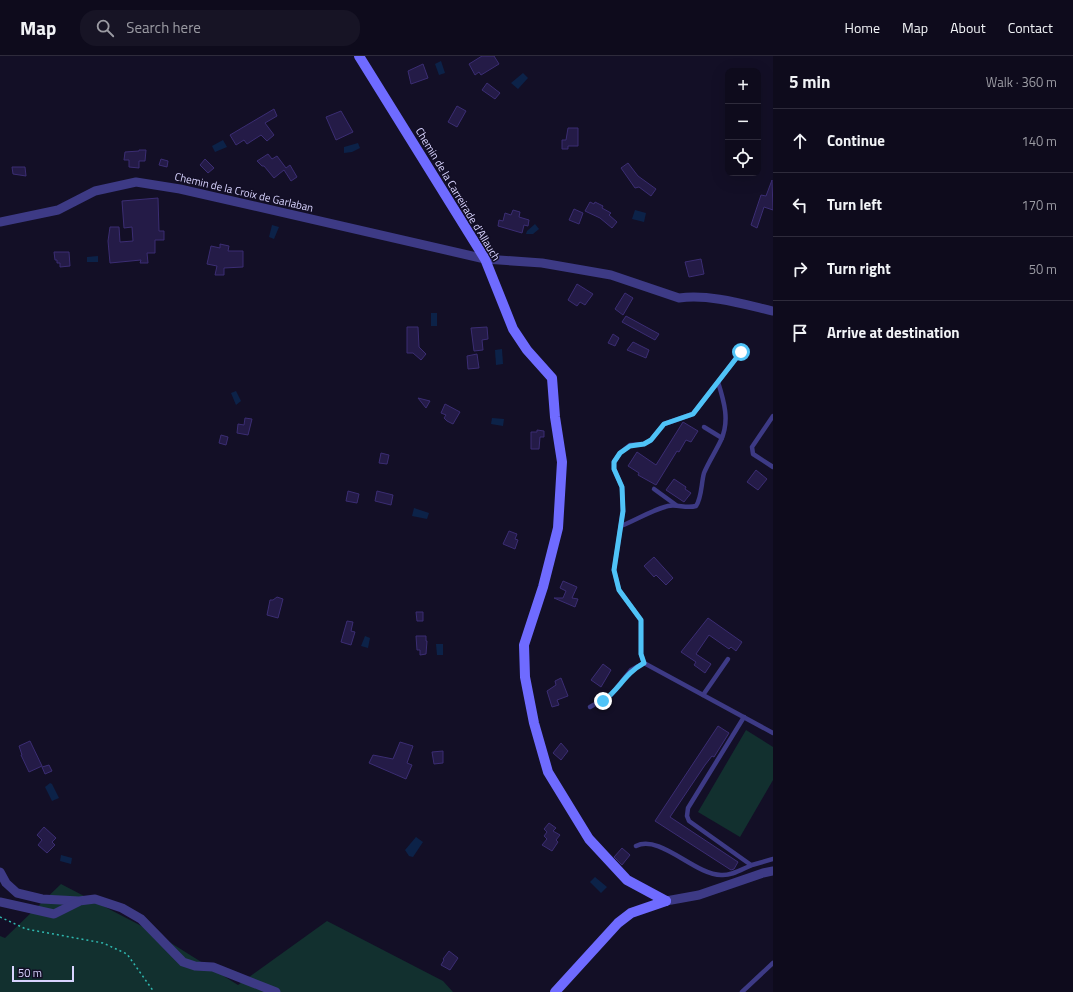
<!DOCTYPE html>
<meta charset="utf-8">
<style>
:root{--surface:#0e0b1c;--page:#171425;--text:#f1f3f6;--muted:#9b9ba3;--line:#2e2b3b}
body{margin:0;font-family:"Titillium Web",sans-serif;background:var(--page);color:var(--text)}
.controls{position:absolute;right:12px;top:12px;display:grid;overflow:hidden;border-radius:8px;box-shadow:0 4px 16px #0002}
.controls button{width:36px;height:36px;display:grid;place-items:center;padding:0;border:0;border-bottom:1px solid var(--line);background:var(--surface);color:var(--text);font:20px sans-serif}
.scale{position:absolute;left:12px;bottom:10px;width:62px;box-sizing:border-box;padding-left:4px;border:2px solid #d9d4ff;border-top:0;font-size:11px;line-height:14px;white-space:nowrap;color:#d9d4ff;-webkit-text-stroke:3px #130f26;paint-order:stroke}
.stop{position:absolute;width:12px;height:12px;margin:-9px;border:3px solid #4fc3f7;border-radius:50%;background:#fff}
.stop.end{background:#4fc3f7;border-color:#fff;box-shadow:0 1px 4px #0008}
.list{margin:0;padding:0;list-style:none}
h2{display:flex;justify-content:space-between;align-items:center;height:52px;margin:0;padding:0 16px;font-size:17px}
h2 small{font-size:13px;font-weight:400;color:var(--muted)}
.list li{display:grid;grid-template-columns:26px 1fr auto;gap:12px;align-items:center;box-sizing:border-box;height:64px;padding:0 16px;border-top:1px solid var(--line)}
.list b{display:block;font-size:15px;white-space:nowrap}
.list em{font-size:13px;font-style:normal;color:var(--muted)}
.icon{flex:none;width:22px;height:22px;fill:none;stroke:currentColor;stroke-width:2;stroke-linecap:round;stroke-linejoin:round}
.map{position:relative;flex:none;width:773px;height:936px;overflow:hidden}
header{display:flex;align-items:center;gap:24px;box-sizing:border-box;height:56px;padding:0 20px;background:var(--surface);border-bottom:1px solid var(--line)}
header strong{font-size:19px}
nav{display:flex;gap:22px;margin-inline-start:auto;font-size:14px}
.search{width:280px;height:36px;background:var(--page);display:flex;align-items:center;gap:10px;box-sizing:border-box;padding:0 14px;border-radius:16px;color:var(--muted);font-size:15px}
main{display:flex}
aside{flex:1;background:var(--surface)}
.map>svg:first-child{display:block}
</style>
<header>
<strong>Map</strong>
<div class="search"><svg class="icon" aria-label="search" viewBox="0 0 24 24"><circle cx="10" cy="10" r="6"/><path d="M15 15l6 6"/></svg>Search here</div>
<nav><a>Home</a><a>Map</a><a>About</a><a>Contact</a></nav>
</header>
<main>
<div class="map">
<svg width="773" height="936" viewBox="0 0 773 936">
<rect width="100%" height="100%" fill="#130f26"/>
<g fill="#12302f">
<path d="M746,674L773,691V724L740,781L698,756Z"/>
<path d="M61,828L155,877L238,929L327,865L443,925L453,936H0V880L5,882Z"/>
</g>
<g fill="#0c2248">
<path d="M441,5L445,17L439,19L435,8Z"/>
<path d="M523,17L528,22L518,33L511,27Z"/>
<path d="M223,84L227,91L215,96L212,90Z"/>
<path d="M358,87L360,92L352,96L344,97V91Z"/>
<path d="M635,154L646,157L644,166L632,163Z"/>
<path d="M535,168L539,173L533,178H526L527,175Z"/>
<path d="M272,169L279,171L274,183L269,181Z"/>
<path d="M98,200V206H87V201Z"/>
<rect x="431" y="257" width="6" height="13"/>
<path d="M502,293L503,308L496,309L495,294Z"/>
<path d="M236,335L241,345L236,349L231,337Z"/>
<path d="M492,362L504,363L503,370L491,368Z"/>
<path d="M414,452L429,457L427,463L412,460Z"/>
<path d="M365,580L370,582L368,592L361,590Z"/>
<path d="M436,588H443V599H437Z"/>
<path d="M50,727L52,728L59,742L52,745L45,731Z"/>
<path d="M416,781L423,786L413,801L409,800L405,794Z"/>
<path d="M61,799L72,802L71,808L60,805Z"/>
<path d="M595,821L607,831L601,837L590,826Z"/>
</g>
<g fill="#241b47" stroke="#3b2d73">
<path d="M482,0H494L499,8L481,19L479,16L475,19L469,8Z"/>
<path d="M423,8L428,22L411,28L408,15Z"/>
<path d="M487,27L500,37L495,43L482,34Z"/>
<path d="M457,50L466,55L457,71L448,66Z"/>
<path d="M274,53L277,60L265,67L274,79L267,85L261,79L247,88L244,84L236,89L230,79Z"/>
<path d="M341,55L353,76L336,84L326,61Z"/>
<path d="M568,72H578V90H568V93H562V84H566Z"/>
<path d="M139,94H146L145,105H139V112L129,111V104H124L125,96L139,95Z"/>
<path d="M268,98L272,103L277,100L286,112L290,109L297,121L291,125L284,114L274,122L264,110H262L257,105Z"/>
<path d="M161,103L168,105L167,111L159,109Z"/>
<path d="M205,103L214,112L208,117L200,109Z"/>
<path d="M628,107L638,120L656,133L651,140L639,131L635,132L621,112Z"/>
<path d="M12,111H25L26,120L13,118Z"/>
<path d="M772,124L773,154L764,151L757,172L751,169L761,139L766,140Z"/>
<path d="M158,142L159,175H164V184H155V197H147L148,207H140L141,204L110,207L108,185L110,171H119L120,186L133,185L132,171L124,172L122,145Z"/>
<path d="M590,146L594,148L595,146L603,150L602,152L611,157L609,159L617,166L612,172L600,162L585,155Z"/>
<path d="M574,153L583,157L579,168L569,164Z"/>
<path d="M513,154L520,156L519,161L529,164L528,170L524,169L522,177L498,170L499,164L503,165L505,157L511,159Z"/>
<path d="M220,188L229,190L228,195H243V211L224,212V219H215L217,210L207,208L211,190L220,192Z"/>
<path d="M54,196H69L70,210L60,211V207H57V204H55Z"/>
<path d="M701,203L704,218L689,221L685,206Z"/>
<path d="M577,228L593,238L585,249L580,246L577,250L568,244Z"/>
<path d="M625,237L633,242L623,259L615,253Z"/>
<path d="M626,260L659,278L655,284L622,266Z"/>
<path d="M407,271H418L419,291L426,298L421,304L413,297H407Z"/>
<path d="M487,271L488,283L482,284L483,294L474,295L471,272Z"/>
<path d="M613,278L619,282L615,290L608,287Z"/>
<path d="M633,286L649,294L646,302L627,294Z"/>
<path d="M477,298L479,312L468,313L467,300Z"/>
<path d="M418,342L430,345L426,352Z"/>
<path d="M445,348L460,356L453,368L447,365L444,362L446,359L441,357Z"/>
<path d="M245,362L252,363L248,379L237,377L238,368L244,369Z"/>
<path d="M683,366L698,375L691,386L686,384L679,396L677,395L656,429L638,419L639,417L628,410L637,396L656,409Z"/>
<path d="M537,374L544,375V381H540L539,393H531V376H537Z"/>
<path d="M221,379L228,381L226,389L219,387Z"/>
<path d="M381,397L389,399L387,408L379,407Z"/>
<path d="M756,414L767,423L758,434L747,426Z"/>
<path d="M674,423L686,431L685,433L691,437L684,446L666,434Z"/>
<path d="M348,435L359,438L357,447L346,445Z"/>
<path d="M377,435L393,439L391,449L375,445Z"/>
<path d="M509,475L517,478L515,483L518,484L515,493L503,488Z"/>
<path d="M654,501L673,522L666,529L656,519L654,521L644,510Z"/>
<path d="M563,525L577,531L572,542L578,543L575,551L554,542H563L566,535L560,532Z"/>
<path d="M277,541L283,543L278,562L267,559L270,544H273Z"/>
<path d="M416,556H423V565H417Z"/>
<path d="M708,562L742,586L736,595L731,591L729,593L709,579L696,598L711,608L705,617L694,609L696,606L681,596Z"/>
<path d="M347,565L353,566L351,575L355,576L351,589L341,586Z"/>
<path d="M416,580H426V585H427L426,598L420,599V594H417Z"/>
<path d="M603,608L611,614L601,631L591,624Z"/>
<path d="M561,622L568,640L557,644L559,649L552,651L547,635L556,629L555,625Z"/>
<path d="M718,670L729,677L714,701L712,700L705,709L670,761L738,806L734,813L731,814L655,765Z"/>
<path d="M30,685L42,710L29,716L21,699H22L19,690Z"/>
<path d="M400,686L413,690L407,707L412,709L406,723L369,707L373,699L393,703Z"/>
<path d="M561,687L568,695L561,704L553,697Z"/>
<path d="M443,695V707L434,708L432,696Z"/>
<path d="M49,709L52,715L45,718L42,711Z"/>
<path d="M549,767L556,772L553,775L560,779L556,784L558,786L552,795L542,789L547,783L544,780L547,776L544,773Z"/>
<path d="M44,771L56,782L52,786L55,789L47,797L38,789L42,784L37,779Z"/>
<path d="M622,792L630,799L622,809L614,801Z"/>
<path d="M449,895L458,902L450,914L441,909L444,904L443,903Z"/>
</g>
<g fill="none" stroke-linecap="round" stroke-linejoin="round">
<path stroke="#2fb8b0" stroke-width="1.5" stroke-dasharray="2 3" stroke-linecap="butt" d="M0,861L26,873L103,887L127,898L154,936"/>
<g stroke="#3d3a85" stroke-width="4.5">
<path d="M741,296L693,358L664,368L651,384L644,388L630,389L620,397L614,406V413L622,431L623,455L614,514L619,534L641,564V598L644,607L773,677"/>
<path d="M773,360L752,391L753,398L773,411"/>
<path d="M704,371L722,382"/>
<path d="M654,433L676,449"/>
<path d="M621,470C636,464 652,454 668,450C678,448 686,453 696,450C702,441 701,428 704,417C709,405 716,395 721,384C730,365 724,345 718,326"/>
<path d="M703,639L728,603"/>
<path d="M590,651L611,639L631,614L644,607"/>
<path d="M744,661L688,752L687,760L689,765L751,809"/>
<path d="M636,790C660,778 695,819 721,819C732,820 742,813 752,809C759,807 766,805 773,803"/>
<path d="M742,936L773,907"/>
</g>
<g stroke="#3d3a85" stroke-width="9">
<path d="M0,166L58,154L95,135L136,126L180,133L485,203L542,207L611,219L679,242C710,238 743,248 773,255"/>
<path d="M0,816L6,827L17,837L42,843L79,845L95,843L122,852L141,863L183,906L195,910L213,911L276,936"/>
<path d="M666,845L699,839L763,817L773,815"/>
<path d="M0,846L54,858L78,846"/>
</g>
<g stroke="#6f6bff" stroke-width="10">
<path d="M359,0L485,203L513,273L527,294L552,322L555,361L562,406L558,472L543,531L524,589L525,621L534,667L548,716L589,783L627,824L666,845"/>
<path d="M555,936L618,867L631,857L666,845"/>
</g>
</g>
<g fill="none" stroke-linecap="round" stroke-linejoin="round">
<path stroke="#4fc3f7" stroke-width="5" d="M603,645C620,633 624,618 644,607L641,598V564L619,534L614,514L623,455L622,431L614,413V406L620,397L630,390L644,388L651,384L664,368L693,358L741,296"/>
</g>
<g text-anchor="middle" stroke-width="3" stroke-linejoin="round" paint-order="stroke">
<g font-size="11" fill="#d9d4ff" stroke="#130f26">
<text transform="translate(244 136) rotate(13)" y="4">Chemin de la Croix de Garlaban</text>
<text transform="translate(458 138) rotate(59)" y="4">Chemin de la Carreirade d'Allauch</text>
</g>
</g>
</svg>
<div class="controls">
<button>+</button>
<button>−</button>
<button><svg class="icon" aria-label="locate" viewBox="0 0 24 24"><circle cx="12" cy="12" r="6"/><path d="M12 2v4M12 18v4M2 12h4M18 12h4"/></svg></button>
</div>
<div class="scale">50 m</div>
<div class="stop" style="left:741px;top:296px"></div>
<div class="stop end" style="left:603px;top:645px"></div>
</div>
<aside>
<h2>5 min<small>Walk · 360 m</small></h2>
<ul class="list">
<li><svg class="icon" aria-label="ahead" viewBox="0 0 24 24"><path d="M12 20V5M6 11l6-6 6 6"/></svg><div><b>Continue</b></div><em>140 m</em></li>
<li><svg class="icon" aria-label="left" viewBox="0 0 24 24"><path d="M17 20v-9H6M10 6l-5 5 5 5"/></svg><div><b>Turn left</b></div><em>170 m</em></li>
<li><svg class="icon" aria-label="right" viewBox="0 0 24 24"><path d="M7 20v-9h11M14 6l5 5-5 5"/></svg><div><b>Turn right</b></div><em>50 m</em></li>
<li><svg class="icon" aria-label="arrive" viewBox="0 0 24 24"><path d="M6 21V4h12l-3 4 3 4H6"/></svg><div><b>Arrive at destination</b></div></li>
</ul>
</aside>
</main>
